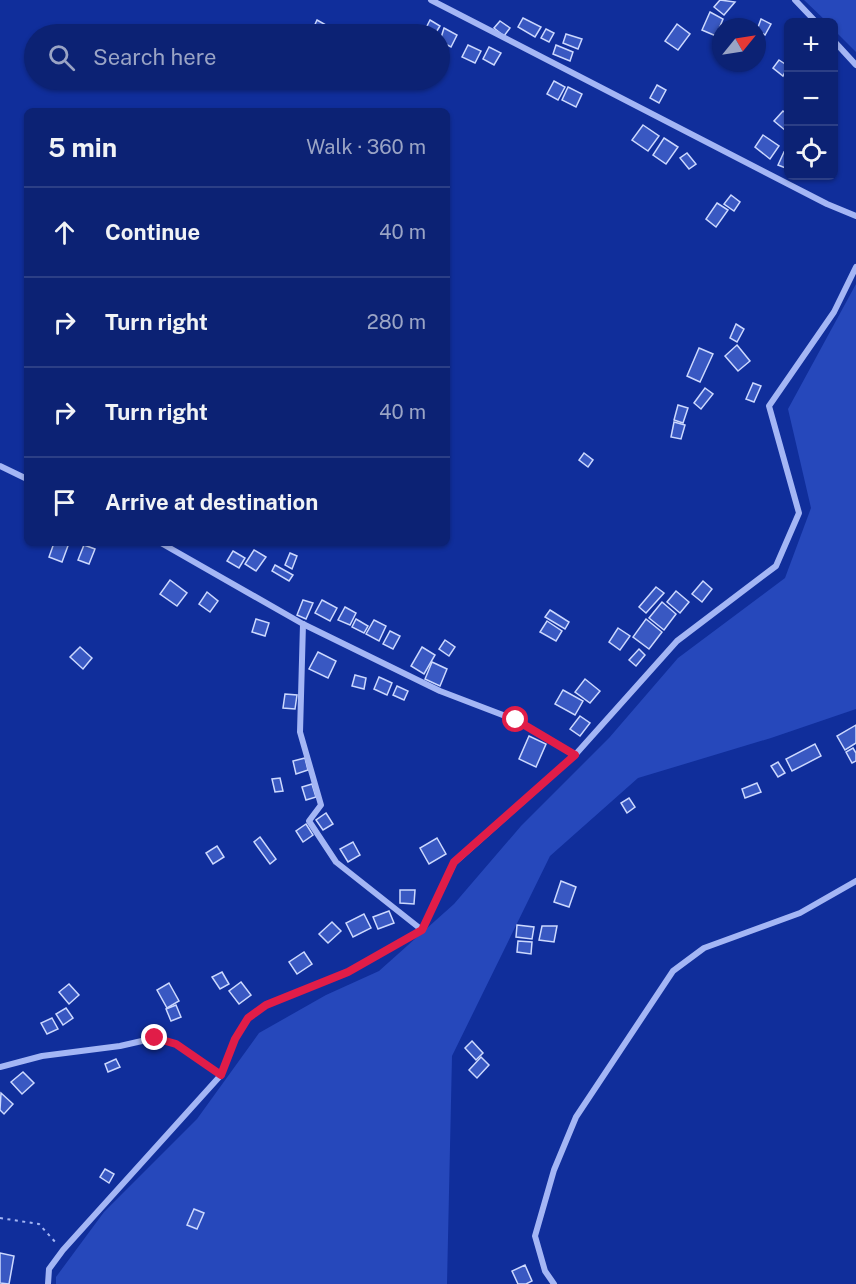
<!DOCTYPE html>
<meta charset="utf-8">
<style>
:root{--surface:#0c2274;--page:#152a79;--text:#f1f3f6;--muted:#9aa4c5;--line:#2c3f86}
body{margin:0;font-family:"Public Sans",sans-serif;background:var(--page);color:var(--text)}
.controls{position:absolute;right:18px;top:18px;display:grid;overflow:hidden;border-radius:9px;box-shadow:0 2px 4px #0004}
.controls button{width:54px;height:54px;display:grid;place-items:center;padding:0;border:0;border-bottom:2px solid var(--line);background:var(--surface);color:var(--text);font:30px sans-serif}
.compass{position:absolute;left:712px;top:18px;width:54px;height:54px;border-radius:50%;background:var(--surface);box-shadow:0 2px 4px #0004;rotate:60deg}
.stop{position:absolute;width:18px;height:18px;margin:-14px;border:4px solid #e11d48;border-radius:50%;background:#fff}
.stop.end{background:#e11d48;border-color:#fff;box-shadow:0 2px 6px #0008}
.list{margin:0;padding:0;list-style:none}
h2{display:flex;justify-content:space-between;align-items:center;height:78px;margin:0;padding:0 24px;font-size:26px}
h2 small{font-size:20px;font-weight:400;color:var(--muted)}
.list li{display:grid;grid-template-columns:39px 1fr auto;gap:18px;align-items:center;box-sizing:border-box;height:90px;padding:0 24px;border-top:2px solid var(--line)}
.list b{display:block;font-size:22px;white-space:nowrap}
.list em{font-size:20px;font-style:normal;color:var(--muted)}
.icon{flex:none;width:33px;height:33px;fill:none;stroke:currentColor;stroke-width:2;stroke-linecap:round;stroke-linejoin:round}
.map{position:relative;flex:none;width:856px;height:1284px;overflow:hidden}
.search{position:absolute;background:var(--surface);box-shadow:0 2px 4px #0004;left:24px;top:24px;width:426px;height:66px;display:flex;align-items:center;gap:15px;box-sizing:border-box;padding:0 21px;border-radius:33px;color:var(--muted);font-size:22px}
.panel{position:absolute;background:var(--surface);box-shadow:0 2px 4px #0004;left:24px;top:108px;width:426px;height:438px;border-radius:9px}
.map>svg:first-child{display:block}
</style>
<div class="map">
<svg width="856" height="1284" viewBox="0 0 856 1284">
<rect width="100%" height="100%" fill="#102e9b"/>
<g fill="#2648bb">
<path d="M804,0H856V52L834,30V22H827Z"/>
<path d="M856,284V709L771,738L638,778L550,856L452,1056L447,1284H56V1277L104,1212L197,1119L259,1033L326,995L379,971L454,904L521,826L609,738L678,658L785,578L811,508L788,409Z"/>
</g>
<g fill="#3958c2" stroke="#ccd8fe" stroke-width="1.5">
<path d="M720,0L735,2L724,15L714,7Z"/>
<path d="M710,12L723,19L716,36L702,30Z"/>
<path d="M523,18L541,27L535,37L518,27Z"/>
<path d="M761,19L771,24L765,35L757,30Z"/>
<path d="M317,20L326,25L321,34L312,31Z"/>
<path d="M430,20L440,26L435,34H423Z"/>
<path d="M500,21L510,28L504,36L494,28Z"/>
<path d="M677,24L690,34L678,50L665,41Z"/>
<path d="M444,28L457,35L451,47L440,41Z"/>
<path d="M546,29L554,33L549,42L541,38Z"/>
<path d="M566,34L582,39L578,49L563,43Z"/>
<path d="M468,45L481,51L475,63L462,57Z"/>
<path d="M556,45L573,52L570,61L553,54Z"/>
<path d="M489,47L501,53L494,65L483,59Z"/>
<path d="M779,60L788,66L783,76L773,68Z"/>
<path d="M554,81L565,87L558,100L547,94Z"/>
<path d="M657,85L666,90L659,103L650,98Z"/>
<path d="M568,87L582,94L576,107L562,100Z"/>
<path d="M783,111L788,115V128L786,131L774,121Z"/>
<path d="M643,125L659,136L648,151L632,140Z"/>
<path d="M763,135L779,146L770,159L755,147Z"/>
<path d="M664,138L678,147L666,164L653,155Z"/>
<path d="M784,152L788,154V169L778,165Z"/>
<path d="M687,153L696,164L689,169L680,158Z"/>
<path d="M731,195L740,202L734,211L724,204Z"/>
<path d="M717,203L728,210L716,227L706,219Z"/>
<path d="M736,324L744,329L737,342L730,338Z"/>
<path d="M737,345L750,361L738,371L725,356Z"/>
<path d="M699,348L713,354L700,382L687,376Z"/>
<path d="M753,383L761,386L754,402L746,399Z"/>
<path d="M705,388L713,394L701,409L694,403Z"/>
<path d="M678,405L688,408L683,423L674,420Z"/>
<path d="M674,422L685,425L681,439L671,437Z"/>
<path d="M584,453L593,460L588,467L579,460Z"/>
<path d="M54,543H69L62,562L49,557Z"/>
<path d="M84,545L95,549L89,564L78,560Z"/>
<path d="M254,550L266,557L256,571L245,564Z"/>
<path d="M233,551L245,558L239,568L227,561Z"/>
<path d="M290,553L297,556L292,569L285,565Z"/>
<path d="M275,565L293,575L289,581L272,571Z"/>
<path d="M170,580L187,593L177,606L160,594Z"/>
<path d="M703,581L712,589L702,602L692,594Z"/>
<path d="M656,587L664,593L646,613L639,607Z"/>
<path d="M676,591L689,602L680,613L667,602Z"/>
<path d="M207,592L218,601L210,612L199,604Z"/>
<path d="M303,600L313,603L306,619L297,615Z"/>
<path d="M322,600L337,608L330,621L315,613Z"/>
<path d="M662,602L676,614L664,630L649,618Z"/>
<path d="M345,607L356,613L350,625L338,620Z"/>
<path d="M550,610L569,622L565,629L545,617Z"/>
<path d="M256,619L269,623L265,636L252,632Z"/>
<path d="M356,619L368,626L364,633L352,627Z"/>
<path d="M646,619L662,632L649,649L633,637Z"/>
<path d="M374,620L386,626L379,641L366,634Z"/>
<path d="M547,621L562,631L556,641L540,632Z"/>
<path d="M618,628L630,636L620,650L609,642Z"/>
<path d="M390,631L400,636L393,649L383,644Z"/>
<path d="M445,640L455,647L449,656L439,649Z"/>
<path d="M80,647L92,658L83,669L70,657Z"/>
<path d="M422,647L435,655L424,674L411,666Z"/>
<path d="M639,649L645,655L636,666L629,660Z"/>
<path d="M318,652L336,661L328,678L309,669Z"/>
<path d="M432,662L447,669L440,686L425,679Z"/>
<path d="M355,675L366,678L364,689L352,686Z"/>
<path d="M379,677L392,683L387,695L374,689Z"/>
<path d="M585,679L600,691L590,703L575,692Z"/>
<path d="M397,686L408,691L404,700L393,695Z"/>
<path d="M563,690L583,701L575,715L555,704Z"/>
<path d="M285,694L297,695L295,709L283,708Z"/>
<path d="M580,716L590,723L580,736L570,729Z"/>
<path d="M856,725V743L845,750L837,736Z"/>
<path d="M529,736L546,744L536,767L519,759Z"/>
<path d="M815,744L821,756L792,771L786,759Z"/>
<path d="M853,748L856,753V761L852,763L846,752Z"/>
<path d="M305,758L308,770L296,774L293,761Z"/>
<path d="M778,762L785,773L778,777L771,766Z"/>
<path d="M280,778L283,791L275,792L272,779Z"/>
<path d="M757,783L761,792L745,798L742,789Z"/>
<path d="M312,784L316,797L306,800L302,787Z"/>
<path d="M629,798L635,807L627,813L621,803Z"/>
<path d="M326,813L333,824L323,830L316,820Z"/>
<path d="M306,824L313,835L303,842L296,831Z"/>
<path d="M260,837L276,859L270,864L254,842Z"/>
<path d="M437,838L446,854L429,864L420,848Z"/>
<path d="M353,842L360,855L348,862L340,849Z"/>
<path d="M217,846L224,857L213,864L206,853Z"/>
<path d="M561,881L576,887L569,907L554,902Z"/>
<path d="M400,890H415L414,904L400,903Z"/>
<path d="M389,911L394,923L378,929L373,917Z"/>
<path d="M364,914L371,928L353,937L346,923Z"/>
<path d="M332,922L341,931L328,943L319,934Z"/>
<path d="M517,925L534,927L532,939L516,937Z"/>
<path d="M542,926H557L554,942L539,940Z"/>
<path d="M518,941L532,942L531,954L517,952Z"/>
<path d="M304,952L312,964L297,974L289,962Z"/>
<path d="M222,972L229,984L220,989L212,977Z"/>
<path d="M241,982L251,995L239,1004L229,991Z"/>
<path d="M169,983L179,1001L167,1008L157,990Z"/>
<path d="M69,984L79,995L69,1004L59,992Z"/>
<path d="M176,1005L181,1017L171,1021L166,1009Z"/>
<path d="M66,1008L73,1018L63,1025L56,1014Z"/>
<path d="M52,1018L58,1029L47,1034L41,1023Z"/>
<path d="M472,1041L483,1053L476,1060L465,1048Z"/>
<path d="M481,1057L489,1065L477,1078L469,1070Z"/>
<path d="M116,1059L120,1067L108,1072L105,1064Z"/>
<path d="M23,1072L34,1083L22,1094L11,1082Z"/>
<path d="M1,1093L13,1104L4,1114L0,1110Z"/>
<path d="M105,1169L114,1174L109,1183L100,1177Z"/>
<path d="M194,1209L204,1213L197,1229L187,1225Z"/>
<path d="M0,1253L14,1256L9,1284L0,1283Z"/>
<path d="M525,1265L532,1281L526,1284H518L512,1271Z"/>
</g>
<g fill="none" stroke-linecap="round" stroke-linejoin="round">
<path stroke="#a4b6f5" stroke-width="2" stroke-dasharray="3 4.5" stroke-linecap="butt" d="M0,1218L39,1224L57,1244"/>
<g stroke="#a4b6f5" stroke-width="6">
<path d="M431,0L827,204L856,216"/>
<path d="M795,0L816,22"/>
<path d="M834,41L856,65"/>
<path d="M0,466L27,479"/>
<path d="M161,543L303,624L440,691L516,720L575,755"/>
<path d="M303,624L300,732L321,805L309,821L336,862L422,930"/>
<path d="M0,1067L42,1056L120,1046L155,1038L176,1044L221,1075"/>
<path d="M48,1284L49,1269L63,1250L221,1075L235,1039L248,1018L266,1005L348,972L422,930L454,863L575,755L677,641L776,566L799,513L769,406L834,312L856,267"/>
<path d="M554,1284L545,1271L535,1236L554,1170L576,1117L673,971L704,948L800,913L856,881"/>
</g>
</g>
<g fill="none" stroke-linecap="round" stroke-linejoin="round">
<path stroke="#e11d48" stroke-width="8" d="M155,1038L176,1044L221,1075L235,1039L248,1018L266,1005L348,972L422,930L454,862L575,755L516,720"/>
</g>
</svg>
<div class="controls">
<button>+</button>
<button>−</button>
<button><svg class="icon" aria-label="locate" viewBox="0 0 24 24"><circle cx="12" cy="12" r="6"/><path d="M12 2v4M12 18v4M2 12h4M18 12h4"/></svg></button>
</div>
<svg class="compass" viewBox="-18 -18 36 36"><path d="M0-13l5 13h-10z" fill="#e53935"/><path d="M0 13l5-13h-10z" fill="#9aa4c5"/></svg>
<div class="stop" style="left:516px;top:720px"></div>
<div class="stop end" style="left:155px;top:1038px"></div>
<div class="search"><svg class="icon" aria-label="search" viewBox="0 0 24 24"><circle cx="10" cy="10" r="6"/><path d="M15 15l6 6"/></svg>Search here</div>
<section class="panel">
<h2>5 min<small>Walk · 360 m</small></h2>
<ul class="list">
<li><svg class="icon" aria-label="ahead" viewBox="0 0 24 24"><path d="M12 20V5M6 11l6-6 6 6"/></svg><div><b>Continue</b></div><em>40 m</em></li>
<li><svg class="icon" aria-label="right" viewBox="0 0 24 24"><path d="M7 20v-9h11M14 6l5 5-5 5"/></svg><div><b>Turn right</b></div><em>280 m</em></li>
<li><svg class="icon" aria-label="right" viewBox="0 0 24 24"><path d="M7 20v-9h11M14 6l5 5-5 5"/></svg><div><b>Turn right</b></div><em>40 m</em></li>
<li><svg class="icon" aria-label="arrive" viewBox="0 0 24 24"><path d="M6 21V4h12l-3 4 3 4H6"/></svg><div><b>Arrive at destination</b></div></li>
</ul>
</section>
</div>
